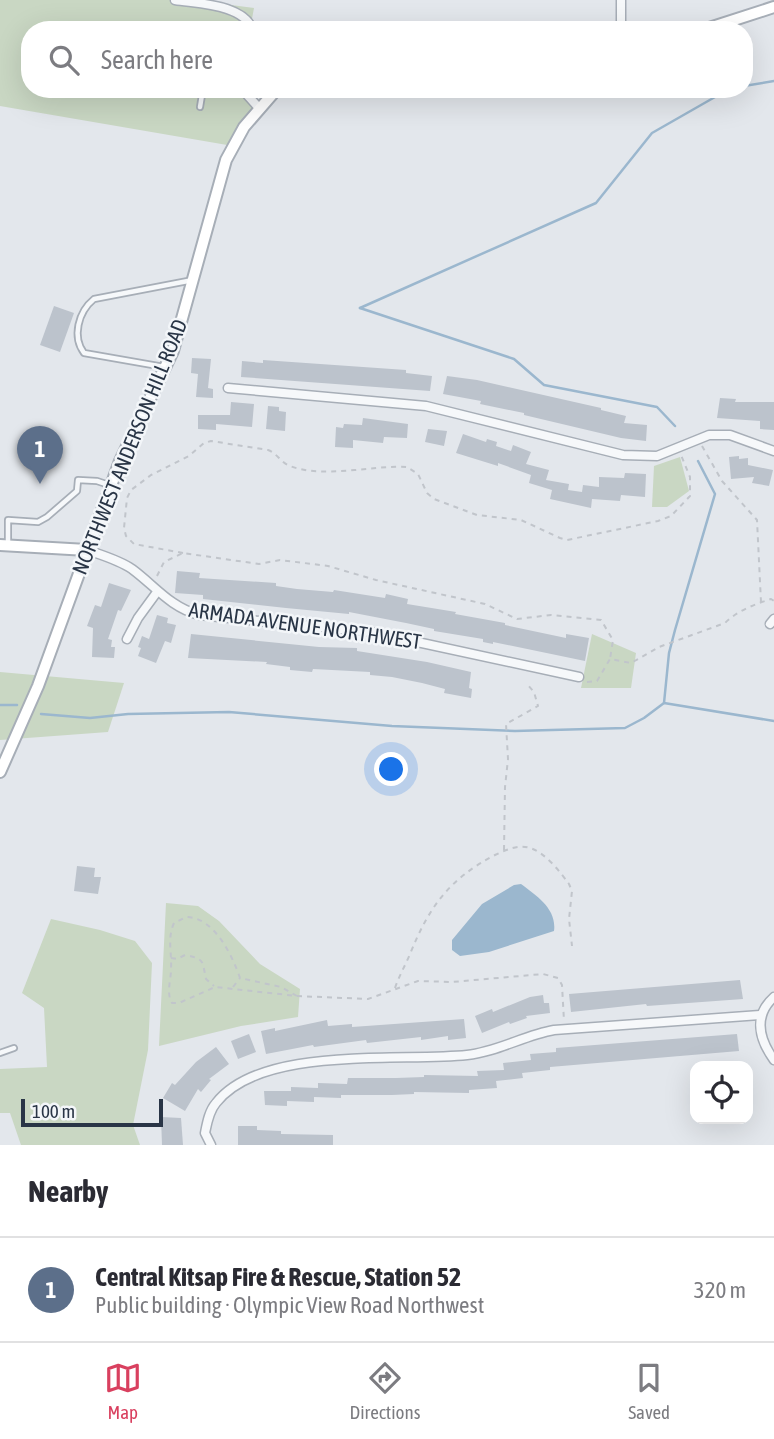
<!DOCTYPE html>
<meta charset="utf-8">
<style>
:root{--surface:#fff;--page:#f7f7f7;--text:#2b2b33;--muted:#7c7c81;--line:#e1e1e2;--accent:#d9405f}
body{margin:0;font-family:"Asap Condensed",sans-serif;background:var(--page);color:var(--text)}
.controls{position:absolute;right:21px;bottom:21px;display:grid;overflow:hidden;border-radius:14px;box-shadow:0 7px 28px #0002}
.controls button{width:63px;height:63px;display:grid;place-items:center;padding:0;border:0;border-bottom:2px solid var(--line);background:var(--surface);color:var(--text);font:35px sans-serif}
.scale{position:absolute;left:21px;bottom:18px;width:142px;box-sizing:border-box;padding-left:7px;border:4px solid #293546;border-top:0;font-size:19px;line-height:24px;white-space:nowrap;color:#293546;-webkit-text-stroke:5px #f3f6f9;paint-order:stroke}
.you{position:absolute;left:392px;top:770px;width:24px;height:24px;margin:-18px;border:5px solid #fff;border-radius:50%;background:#1a73e8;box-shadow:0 0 0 10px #1a73e833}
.badge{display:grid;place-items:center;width:46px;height:46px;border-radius:50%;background:var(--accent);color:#fff;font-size:23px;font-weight:700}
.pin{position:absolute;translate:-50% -58px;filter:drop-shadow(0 2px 4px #0008)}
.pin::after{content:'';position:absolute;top:37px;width:24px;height:21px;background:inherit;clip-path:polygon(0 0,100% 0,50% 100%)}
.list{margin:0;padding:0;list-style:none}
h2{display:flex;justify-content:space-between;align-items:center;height:91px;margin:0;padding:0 28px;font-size:30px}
h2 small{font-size:23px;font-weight:400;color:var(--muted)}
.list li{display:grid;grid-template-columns:46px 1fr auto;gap:21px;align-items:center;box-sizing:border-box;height:105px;padding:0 28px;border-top:2px solid var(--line)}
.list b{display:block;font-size:26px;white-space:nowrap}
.list p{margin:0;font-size:23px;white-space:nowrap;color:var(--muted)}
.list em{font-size:23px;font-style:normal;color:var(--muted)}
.icon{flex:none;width:38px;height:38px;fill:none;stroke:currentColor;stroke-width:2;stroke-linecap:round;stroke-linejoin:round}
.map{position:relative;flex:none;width:774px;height:1145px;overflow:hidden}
.search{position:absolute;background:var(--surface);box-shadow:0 7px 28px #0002;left:21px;right:21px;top:21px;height:77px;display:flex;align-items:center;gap:18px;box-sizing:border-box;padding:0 24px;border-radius:28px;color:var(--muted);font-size:26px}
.sheet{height:196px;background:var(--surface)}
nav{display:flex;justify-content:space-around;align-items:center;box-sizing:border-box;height:98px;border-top:2px solid var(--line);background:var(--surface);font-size:19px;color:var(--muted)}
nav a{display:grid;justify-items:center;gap:4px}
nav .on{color:var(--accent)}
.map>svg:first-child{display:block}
</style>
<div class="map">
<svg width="774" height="1145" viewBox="0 0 774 1145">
<rect width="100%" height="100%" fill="#e3e7ec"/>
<g fill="#c9d7c3">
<path d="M0,0H193L254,8L251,24L253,30H30V89H242L259,108L233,146L0,106Z"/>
<path d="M680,457L689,491L667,507H652L654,466Z"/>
<path d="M592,634L636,653L631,688H581Z"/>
<path d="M0,672L124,683L108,732L0,740Z"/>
<path d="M166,903L198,906L219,921L260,964L300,989L298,1017L241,1026L159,1046Z"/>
<path d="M51,919L100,930L135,941L152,963L148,1050L133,1125L140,1145H21L10,1113H0V1069L47,1067L44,1008L22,993Z"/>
</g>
<path fill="#9bb7ce" d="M521,884C537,896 557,909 554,931L489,952L460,956L452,950V940L482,904L514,885Z"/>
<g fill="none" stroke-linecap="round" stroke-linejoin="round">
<g stroke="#9bb7ce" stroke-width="2.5">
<path d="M744,86L774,81"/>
<path d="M360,308L596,203L652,133L729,89"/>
<path d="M360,308L514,359L544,385L657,407L675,426"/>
<path d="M664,703L669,653L675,630L715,494L698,461"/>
<path d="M0,705H17"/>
<path d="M41,714L90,718L128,714L229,712L392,726L515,731L625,728L644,718L664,703L774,721"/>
</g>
</g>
<g fill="#bcc3cc">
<path d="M54,306L74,313L60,352L40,345Z"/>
<path d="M192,358L211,359L208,388L213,389V398L196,397L198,374L191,373Z"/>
<path d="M263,360L406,370V373L432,376L430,391L241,377L242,361L263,363Z"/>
<path d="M447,376L477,380L601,408V410L626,416L624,423L647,425L646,441L621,438L524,415V413L480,404L481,401L443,394Z"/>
<path d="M720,398L736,399L735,402H774V430L760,429V421L717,418Z"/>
<path d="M231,402L254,404L252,427L216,424V430L198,429V415H230Z"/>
<path d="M268,406L279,407V411L286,412L285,431L266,429Z"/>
<path d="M363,418L408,424L407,438L384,437L383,443L353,440V448L335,447L336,427L343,428L344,424L362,425Z"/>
<path d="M428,429L447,431L444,446L425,442Z"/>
<path d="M463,434L486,442L487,439L497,442L496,446L511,451L513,445L531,452L526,464L549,470L546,480L569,484L568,490L582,492L583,485L599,487V477L624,478L625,473L646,474L645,497L621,495L620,501L592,499L591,508L550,499L552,490L529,483L531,475L498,463V466L456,453Z"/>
<path d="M739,456V459L748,458V465L773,470L769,486L752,483L754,477L731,479L729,457Z"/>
<path d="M177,571L200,573L199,578L276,583V586L297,589L333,592L334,590L385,598L386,594L408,599L407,604L456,612L455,614L505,623V625L566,638V634L589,638L585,661L493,642V644L483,642V639L434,631V629L406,623L349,612V614L286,608L203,599V595L175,593Z"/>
<path d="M109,583L131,590L121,611L118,610L108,639L112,640L111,647H115L114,658L92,657L93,628L87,626L95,605L101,607Z"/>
<path d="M157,615L168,618L167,623L176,625L171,643L165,641L156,663L138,656L141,648L138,647L142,636L149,639Z"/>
<path d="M191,634L319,647L357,648V651L427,662L471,672L469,688L472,689L471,698L444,693L445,689L422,683L392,677L370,675V672L313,669L312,672L290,670V667L266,664L267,662L188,658Z"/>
<path d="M77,866L95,868L94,877H101L98,894L74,891Z"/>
<path d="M740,980L743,999L647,1006L646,1004L571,1012L569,994Z"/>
<path d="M543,995L544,1003H549L550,1013L526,1016L527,1018L510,1024L509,1022L482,1033L475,1016L492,1009L493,1012L530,997Z"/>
<path d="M464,1019L466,1038L448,1040V1036L421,1040V1037L367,1043L366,1040L314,1047L313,1045L266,1054L261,1031L275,1028V1031L327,1020L328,1026L352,1024V1027Z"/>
<path d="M249,1034L256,1052L238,1059L231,1041Z"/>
<path d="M737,1034L739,1051L550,1067V1070L522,1073L523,1078L496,1081L497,1088L469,1090V1093L414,1092V1094L392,1095H341V1098L314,1097V1102L287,1101V1106L265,1105L264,1091H291V1087L318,1088V1083L347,1084L348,1078H396L424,1077V1075L478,1076L477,1071L504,1070L503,1063L531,1060L530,1054L556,1052V1048Z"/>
<path d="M216,1047L229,1064L209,1079L211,1080L201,1092L198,1089L185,1111L163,1098L172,1083L175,1085L196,1062Z"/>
<path d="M161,1117L181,1118L183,1145H162Z"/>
<path d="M238,1126H257V1130L281,1131V1134L333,1135V1145H238Z"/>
</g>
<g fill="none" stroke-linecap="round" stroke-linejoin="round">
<defs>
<g id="lane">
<path d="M200,107L203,89"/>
<path d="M164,367L84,353C72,337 78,312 94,299L193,280"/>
<path d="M8,544V520L38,522L47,517L77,491L78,480L97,481L109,485"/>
<path d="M0,1053L14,1048"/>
</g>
<g id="street">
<path d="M175,0C199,4 243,4 253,30"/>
<path d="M621,30V0"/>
<path d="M242,89L259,108"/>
<path d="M228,388L426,406L623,455L657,456L709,435H730L774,451"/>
<path d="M87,550C101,555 119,560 132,569C155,586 170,607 199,615L371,632L579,677"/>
<path d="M770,624L774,619"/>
<path d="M127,639L138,618L157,592"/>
<path d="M774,997C753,1016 759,1039 774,1060"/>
<path d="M211,1145L205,1133C207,1123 209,1111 216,1103C261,1045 400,1062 467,1055C497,1052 525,1035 554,1030L760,1015"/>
</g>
<g id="secondary">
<path d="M703,30L774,7"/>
<path d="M0,545L87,550"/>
<path d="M0,772L38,686L120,461L173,351L226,160L244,127L277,89"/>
</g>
</defs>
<use href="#lane" stroke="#a7aeb7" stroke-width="8"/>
<use href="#street" stroke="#a7aeb7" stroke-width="11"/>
<use href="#secondary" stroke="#a7aeb7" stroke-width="14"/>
<g stroke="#c1c5cb" stroke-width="2" stroke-dasharray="5 5" stroke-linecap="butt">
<path d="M702,446L722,481L757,520L761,602"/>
<path d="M183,553L134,544L126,536L124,528L127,498L131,490L151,475L189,456L204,443L211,441L268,450C277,453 281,463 290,466C324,479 371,465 407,467L418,474L427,493L434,499L477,515L521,520L560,538L567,540L658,521L671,516L690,496V477L681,455"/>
<path d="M157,576L164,562L183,553L259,564L280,560L328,566L376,580L485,604L517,619L551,615L601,620L613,640L610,659"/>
<path d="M587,682L597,681L610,659L631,663L659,647L725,623C737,611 755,604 771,599L774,601"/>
<path d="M504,850L505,787L508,759L506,724L538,706L534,692L527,684"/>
<path d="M171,958L177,959L185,955C206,959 202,962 206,979L214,986"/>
<path d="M233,987L240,978"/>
<path d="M395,988C399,976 405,966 410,954C429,907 449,879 495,855C506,850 518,844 530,848C546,853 560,872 569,884L572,891L569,919L572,946"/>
<path d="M297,996L281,987L240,978C232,955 214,917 186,917L174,923C167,938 172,953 171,969C171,981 166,993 172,1003H179L215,987L297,996L368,999L418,981L452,982L543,974L558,978L562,985L564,1021"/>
</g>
<use href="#lane" stroke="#f6f8fa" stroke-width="4.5"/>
<use href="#street" stroke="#f6f8fa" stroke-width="8"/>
<use href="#secondary" stroke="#fff" stroke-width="10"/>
</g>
<g text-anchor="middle" stroke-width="5" stroke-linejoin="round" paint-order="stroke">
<g font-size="21" fill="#293546" stroke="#f3f6f9">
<text transform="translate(130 447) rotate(-68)" y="7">NORTHWEST ANDERSON HILL ROAD</text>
<text transform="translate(305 626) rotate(8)" y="7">ARMADA AVENUE NORTHWEST</text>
</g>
</g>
</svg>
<div class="controls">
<button><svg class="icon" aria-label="locate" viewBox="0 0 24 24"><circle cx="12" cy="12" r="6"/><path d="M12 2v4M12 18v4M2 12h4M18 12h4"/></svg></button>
</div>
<div class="scale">100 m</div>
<div class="you"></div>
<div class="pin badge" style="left:40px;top:484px;background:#5c6f8a">1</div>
<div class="search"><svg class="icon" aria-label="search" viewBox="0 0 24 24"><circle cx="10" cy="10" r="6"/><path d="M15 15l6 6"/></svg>Search here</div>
</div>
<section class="sheet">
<h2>Nearby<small></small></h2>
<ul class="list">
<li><span class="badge" style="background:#5c6f8a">1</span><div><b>Central Kitsap Fire &amp; Rescue, Station 52</b><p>Public building · Olympic View Road Northwest</p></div><em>320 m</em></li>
</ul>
</section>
<nav>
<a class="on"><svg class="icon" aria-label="map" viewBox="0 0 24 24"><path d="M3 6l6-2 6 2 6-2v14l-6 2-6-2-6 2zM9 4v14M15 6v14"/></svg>Map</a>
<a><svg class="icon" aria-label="directions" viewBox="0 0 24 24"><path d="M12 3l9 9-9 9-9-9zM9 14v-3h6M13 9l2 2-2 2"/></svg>Directions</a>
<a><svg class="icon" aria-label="saved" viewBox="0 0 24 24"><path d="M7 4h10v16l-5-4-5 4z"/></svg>Saved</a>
</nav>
